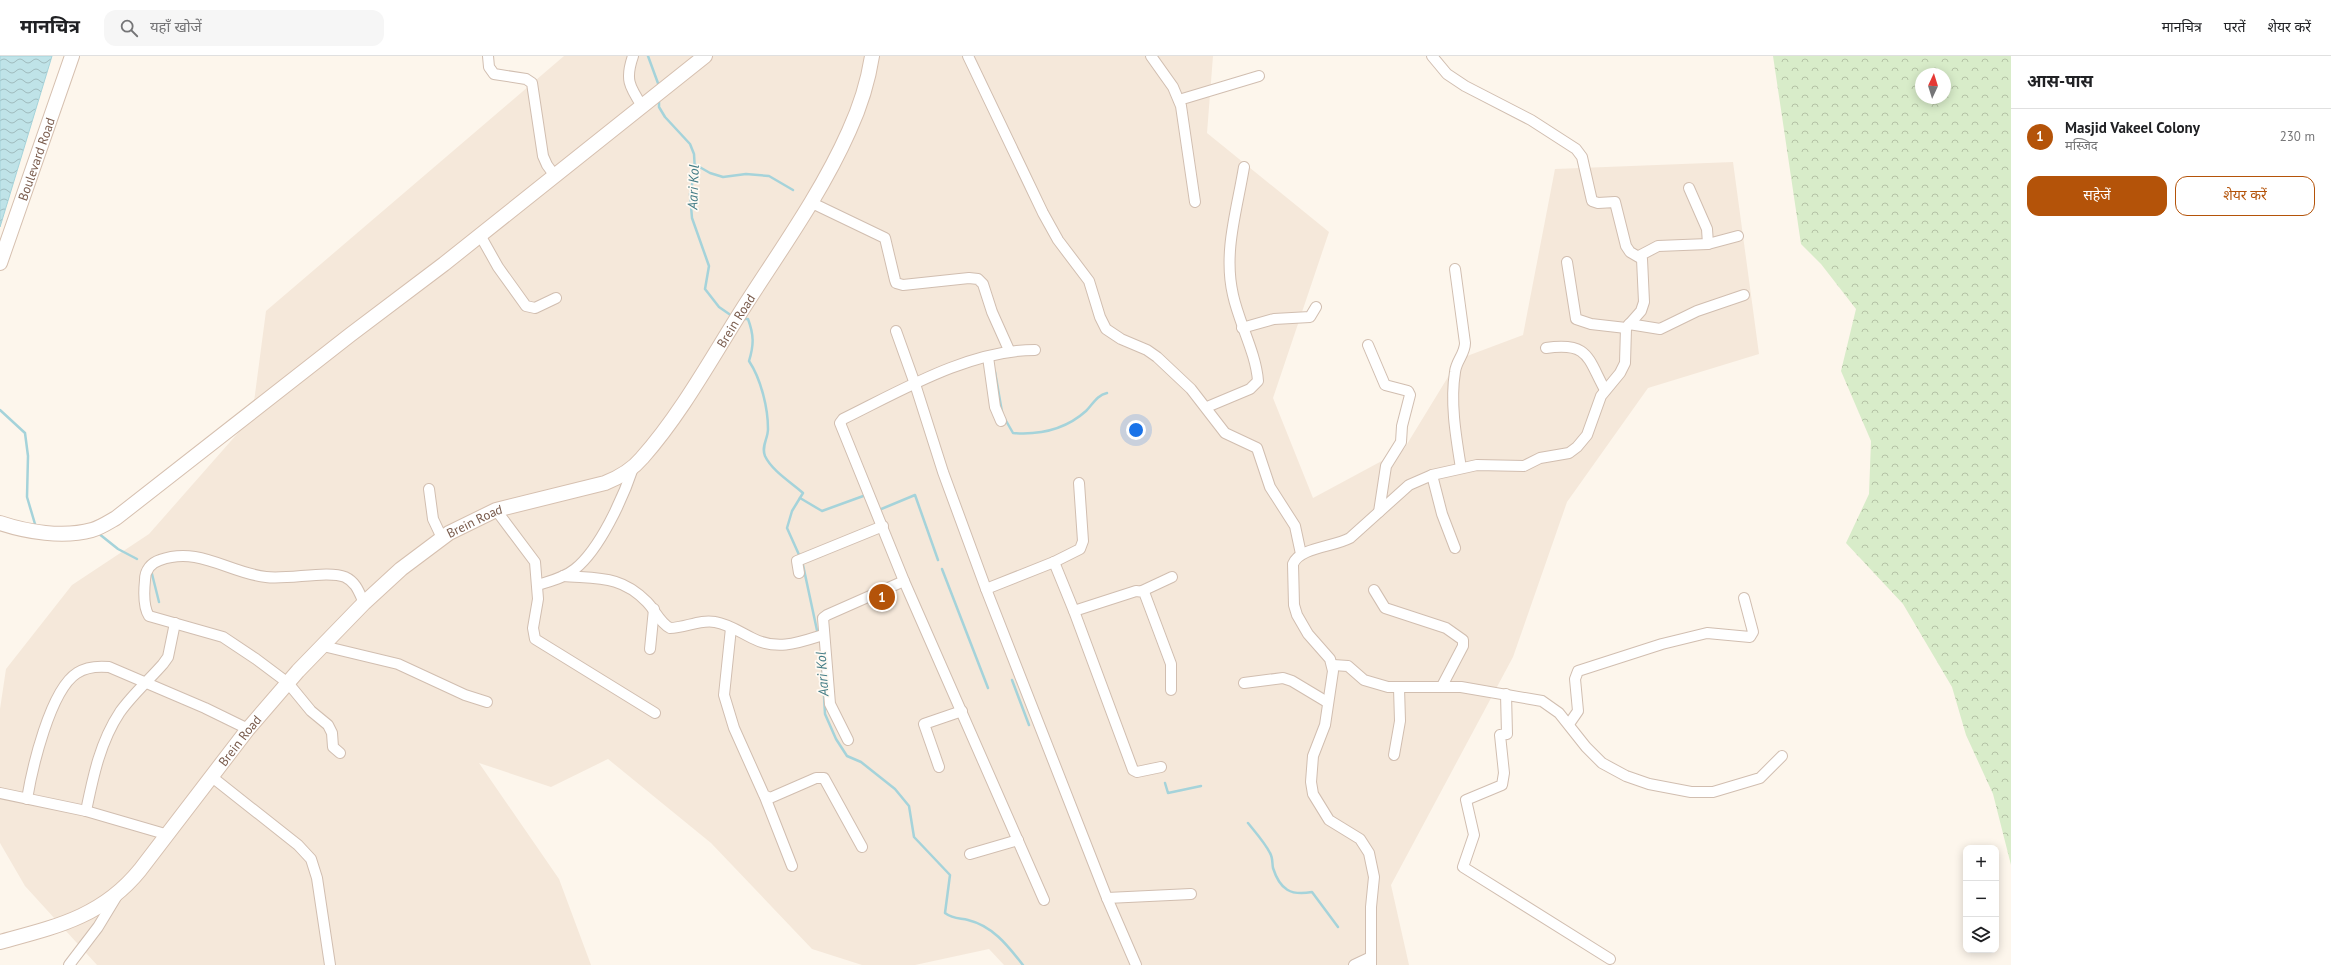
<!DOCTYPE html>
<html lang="hi">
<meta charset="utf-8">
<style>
:root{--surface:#fff;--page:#f6f6f6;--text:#202124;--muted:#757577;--line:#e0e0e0;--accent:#b45309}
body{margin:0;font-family:"PT Sans","Noto Sans Devanagari",sans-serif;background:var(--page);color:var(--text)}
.controls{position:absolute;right:12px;bottom:12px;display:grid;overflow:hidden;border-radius:8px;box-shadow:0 2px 10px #0003}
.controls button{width:36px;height:36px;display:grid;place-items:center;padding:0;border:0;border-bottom:1px solid var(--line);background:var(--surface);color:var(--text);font:20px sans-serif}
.compass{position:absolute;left:1915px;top:12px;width:36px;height:36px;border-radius:50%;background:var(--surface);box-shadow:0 2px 10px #0003;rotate:4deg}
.you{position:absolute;left:1136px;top:374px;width:14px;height:14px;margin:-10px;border:3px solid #fff;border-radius:50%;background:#1a73e8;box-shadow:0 0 0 6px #1a73e833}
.badge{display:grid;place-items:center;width:26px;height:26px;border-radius:50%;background:var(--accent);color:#fff;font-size:13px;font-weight:700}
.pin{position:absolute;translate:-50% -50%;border:2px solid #fff;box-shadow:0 1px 4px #0006}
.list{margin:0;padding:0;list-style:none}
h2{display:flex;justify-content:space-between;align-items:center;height:52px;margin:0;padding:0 16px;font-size:17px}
h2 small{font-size:13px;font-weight:400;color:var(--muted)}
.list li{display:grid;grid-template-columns:26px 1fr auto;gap:12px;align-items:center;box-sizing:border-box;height:56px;padding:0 16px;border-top:1px solid var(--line)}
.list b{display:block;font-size:15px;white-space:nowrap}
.list p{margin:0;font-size:13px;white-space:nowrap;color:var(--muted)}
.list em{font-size:13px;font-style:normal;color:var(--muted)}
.actions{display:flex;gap:8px;padding:12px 16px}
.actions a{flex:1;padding:9px 0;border:1px solid var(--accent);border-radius:12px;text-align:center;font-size:14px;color:var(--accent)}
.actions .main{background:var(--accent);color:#fff}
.icon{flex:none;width:22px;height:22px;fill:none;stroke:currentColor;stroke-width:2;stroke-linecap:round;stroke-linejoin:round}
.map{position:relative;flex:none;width:2011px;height:909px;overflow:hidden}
header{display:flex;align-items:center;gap:24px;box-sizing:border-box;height:56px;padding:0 20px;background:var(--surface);border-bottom:1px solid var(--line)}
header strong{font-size:19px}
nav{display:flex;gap:22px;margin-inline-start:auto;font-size:14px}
.search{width:280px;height:36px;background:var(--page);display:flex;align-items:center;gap:10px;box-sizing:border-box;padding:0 14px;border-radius:12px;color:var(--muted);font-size:15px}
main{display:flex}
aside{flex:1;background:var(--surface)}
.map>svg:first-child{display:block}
</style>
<header>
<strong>मानचित्र</strong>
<div class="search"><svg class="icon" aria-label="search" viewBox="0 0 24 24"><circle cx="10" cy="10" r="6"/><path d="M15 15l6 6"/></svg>यहाँ खोजें</div>
<nav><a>मानचित्र</a><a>परतें</a><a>शेयर करें</a></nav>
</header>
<main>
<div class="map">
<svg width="2011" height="909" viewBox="0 0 2011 909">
<defs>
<pattern id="forest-crowns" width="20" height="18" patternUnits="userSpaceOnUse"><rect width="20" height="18" fill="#d8ecc9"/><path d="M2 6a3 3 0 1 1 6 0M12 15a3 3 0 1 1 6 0" fill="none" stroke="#b4c2a5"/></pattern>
<pattern id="water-waves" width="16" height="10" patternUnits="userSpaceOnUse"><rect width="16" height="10" fill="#bfe3e8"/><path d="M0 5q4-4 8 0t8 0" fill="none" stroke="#a0bbbe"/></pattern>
</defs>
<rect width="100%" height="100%" fill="#fdf6ec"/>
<path fill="#f5e8da" d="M564,0H1213L1207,77L1329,176L1273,342L1313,442L1404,393L1459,303L1523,279L1555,113L1733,106L1759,298L1648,332L1567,446L1513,601L1391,829L1409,909H1004L989,893L915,909H862L812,893L711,787L608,703L551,731L479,707L559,823L591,909H97L25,830L0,787V653L6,613L72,529L149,478L252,361L266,255Z"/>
<path fill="url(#forest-crowns)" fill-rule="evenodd" d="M1773,0H2011V809L1993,738L1966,679L1952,631L1903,548L1846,487L1869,438L1871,385L1841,315L1856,253L1821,208L1801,188ZM1921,18H1945V42H1921Z"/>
<path fill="url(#water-waves)" stroke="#a5d3da" d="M0,0H52L0,171Z"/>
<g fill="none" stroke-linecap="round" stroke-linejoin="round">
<g stroke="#a5d3da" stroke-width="2.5">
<path d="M648,0L659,30"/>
<path d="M659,46V51L665,61L690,88L694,98L695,115L690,138L692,162L709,210L705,233L719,251L732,260"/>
<path d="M696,109L710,117L723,121L746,118L769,120L793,134"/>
<path d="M745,263H748C754,279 754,289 749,305C761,323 768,352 768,373C768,383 761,390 765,400C772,415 792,427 803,437L792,455L787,472L800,501"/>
<path d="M995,316L1002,356"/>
<path d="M0,354L25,377L28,400L27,441L35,468"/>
<path d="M1005,363L1013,377C1040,379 1066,373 1086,355C1093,348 1097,339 1107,337"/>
<path d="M800,442L822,455L866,439"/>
<path d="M879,454L915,439L938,504"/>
<path d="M98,477L118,493L137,503"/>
<path d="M803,509L818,579"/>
<path d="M942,513L988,632"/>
<path d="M151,514L159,546"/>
<path d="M822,605L825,658L836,683L847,700L861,706L895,733L909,750L914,781L950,819L945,857C953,863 959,862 968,864C993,870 1008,890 1023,909"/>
<path d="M1012,624L1029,669"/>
<path d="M1165,727L1168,737L1201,730"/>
<path d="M1248,767C1256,777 1265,787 1270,797C1273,802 1272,807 1273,812C1280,834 1291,840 1312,836L1338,871"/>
</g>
<defs>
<g id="street">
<path d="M488,0L489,11L494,18L526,23L532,27L543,100L547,109L555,120"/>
<path d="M633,0C625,23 629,30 642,50"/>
<path d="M968,0L1043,157L1058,184L1089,225L1100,261L1106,273L1121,283L1147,294L1157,301L1191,333L1225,377L1257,392L1270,431L1295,470L1301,498"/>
<path d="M1151,0L1173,31L1181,50L1195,146"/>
<path d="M1179,44L1259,20"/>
<path d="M1689,132L1707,173L1708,188"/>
<path d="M810,146L885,182L895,224L896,227L903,229L969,222L978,223L983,228L992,256L1009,294"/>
<path d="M480,179L498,211L526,250L535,252L556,242"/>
<path d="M1639,200L1658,190L1708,188L1738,180"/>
<path d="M1567,206L1576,263L1591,268L1626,272"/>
<path d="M1455,213L1465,287C1465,298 1456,305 1455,316C1450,347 1456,381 1461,412"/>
<path d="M1629,268L1660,273L1697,255L1744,239"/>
<path d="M1242,272L1274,263L1310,261L1316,251"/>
<path d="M896,275L915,328L943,416L986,533L1107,842L1136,909"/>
<path d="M1368,289L1385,329L1408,335L1410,339L1402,370L1401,386L1386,410L1379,456"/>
<path d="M1546,292C1589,286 1587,301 1605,334"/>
<path d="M1035,294C969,294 902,334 843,363L840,367L904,525L1044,844"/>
<path d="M988,301L995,351L1001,365"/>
<path d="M1207,351L1250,333L1258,325C1256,297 1239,267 1233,239C1223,196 1237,154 1244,111"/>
<path d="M1432,419L1442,458L1455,492"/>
<path d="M429,433L433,463L442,482"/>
<path d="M496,454L535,506L538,543L533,572L535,583L655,657"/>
<path d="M1054,506L1074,555L1133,714L1137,716L1161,711"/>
<path d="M799,517L797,505L883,470"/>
<path d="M563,520C598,523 621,519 647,546C655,554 660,567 670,572C685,572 700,563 715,566C728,568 740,576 752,582C777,595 798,587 823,579"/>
<path d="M538,529C550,525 564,522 575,513C600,493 623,442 633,412"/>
<path d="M986,533L1054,506L1080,493L1083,485L1079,427"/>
<path d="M1374,534L1385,552L1446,572L1463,584V590L1442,630"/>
<path d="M1142,535L1172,521"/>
<path d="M1074,555L1136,535L1144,536L1171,608V634"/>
<path d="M731,572L724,639L734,672L764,739L770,742L816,722H824L862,791"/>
<path d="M323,590L398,608L465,639L487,646"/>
<path d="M650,593L654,553"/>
<path d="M1333,609L1348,610L1364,624L1388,631H1461L1542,645L1559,657L1586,691L1602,707L1626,720L1649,728L1691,736H1713L1760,722L1782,700"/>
<path d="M1244,627L1283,622L1292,625L1327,646"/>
<path d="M1506,638L1507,678L1500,679L1504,717L1502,729L1466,744L1474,779L1463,811L1610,903"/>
<path d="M1569,668L1578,655L1575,623L1578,615L1662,588L1707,577L1750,581L1753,576L1744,542"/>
<path d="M848,684L830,648L823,562L827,559L904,525"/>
<path d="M340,697L333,691L332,677L328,669L311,655L288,627L256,603L223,581L149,560C143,551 144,534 145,524C145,514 151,507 160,504C199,490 229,517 266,521C288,524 328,514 345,521C356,526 359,536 364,547"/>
<path d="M1394,699L1400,665L1399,632"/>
<path d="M939,711L924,668L962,655"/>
<path d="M212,721L298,789L311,803L317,822L330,909"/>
<path d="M0,737L86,755L165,778"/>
<path d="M765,741L792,810"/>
<path d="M27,743C32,713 50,634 77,617C86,611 98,610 109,611L205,652L248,673"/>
<path d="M86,755C93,721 100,686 120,656C132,639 149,624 163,608L168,601L175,567"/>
<path d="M970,798L1018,784"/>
<path d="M1107,842L1191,838"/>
<path d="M69,909L98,871L118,838"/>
<path d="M1354,909L1371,901"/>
<path d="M1371,909V851L1374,821L1369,797L1360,783L1329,764L1313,738L1311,726L1313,700L1325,669L1333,615L1330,603L1308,578L1297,559L1294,549L1293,508C1300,491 1334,491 1350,482L1409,429L1432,419L1477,409L1524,410L1540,402L1569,397L1577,391L1587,379L1601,340L1620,317L1625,307L1626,272L1641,255L1644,246L1642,203L1630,196L1626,190L1615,146L1598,147L1592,145L1582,101L1576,93L1531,64L1465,30L1447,18L1432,0"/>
</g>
<g id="secondary">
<path id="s1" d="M0,207L72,0"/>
<path d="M0,467C27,476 63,482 92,474C100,472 109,466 116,462L350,279L444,208L705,0"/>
<path id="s2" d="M0,886C55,871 102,861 140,814L248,673L298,615L364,547L401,513L449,477L496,454L605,427C620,421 632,414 642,402C681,358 711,303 742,254C779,196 821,138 849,75C860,51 868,26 872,0"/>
</g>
</defs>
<use href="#street" stroke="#d1beb0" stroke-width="12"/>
<use href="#secondary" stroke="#d6c0b0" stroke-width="16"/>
<use href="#street" stroke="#fff" stroke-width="10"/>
<use href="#secondary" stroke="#fff" stroke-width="14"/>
</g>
<g text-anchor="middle" stroke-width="3.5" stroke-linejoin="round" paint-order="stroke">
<g font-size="13" fill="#7a5c4d" stroke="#fffaf3">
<text dy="5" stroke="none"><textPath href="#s1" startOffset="110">Boulevard Road</textPath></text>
<text dy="5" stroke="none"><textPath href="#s2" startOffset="996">Brein Road</textPath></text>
<text dy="5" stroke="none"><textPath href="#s2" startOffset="648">Brein Road</textPath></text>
<text dy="5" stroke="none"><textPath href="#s2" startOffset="324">Brein Road</textPath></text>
</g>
<g font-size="14" font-style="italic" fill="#437c86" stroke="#fffaf3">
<text transform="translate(693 131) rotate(-88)" y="5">Aari Kol</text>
<text transform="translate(822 618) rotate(-94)" y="5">Aari Kol</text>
</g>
</g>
</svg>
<div class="controls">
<button>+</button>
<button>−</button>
<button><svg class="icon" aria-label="layers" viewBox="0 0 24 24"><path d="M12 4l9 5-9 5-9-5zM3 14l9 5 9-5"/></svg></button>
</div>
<svg class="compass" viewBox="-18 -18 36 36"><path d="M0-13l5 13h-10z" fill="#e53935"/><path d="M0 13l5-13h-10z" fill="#757577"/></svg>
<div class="you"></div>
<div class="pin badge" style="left:882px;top:541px">1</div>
</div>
<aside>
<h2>आस-पास<small></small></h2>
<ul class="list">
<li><span class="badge">1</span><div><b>Masjid Vakeel Colony</b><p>मस्जिद</p></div><em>230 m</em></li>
</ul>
<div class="actions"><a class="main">सहेजें</a><a>शेयर करें</a></div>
</aside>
</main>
